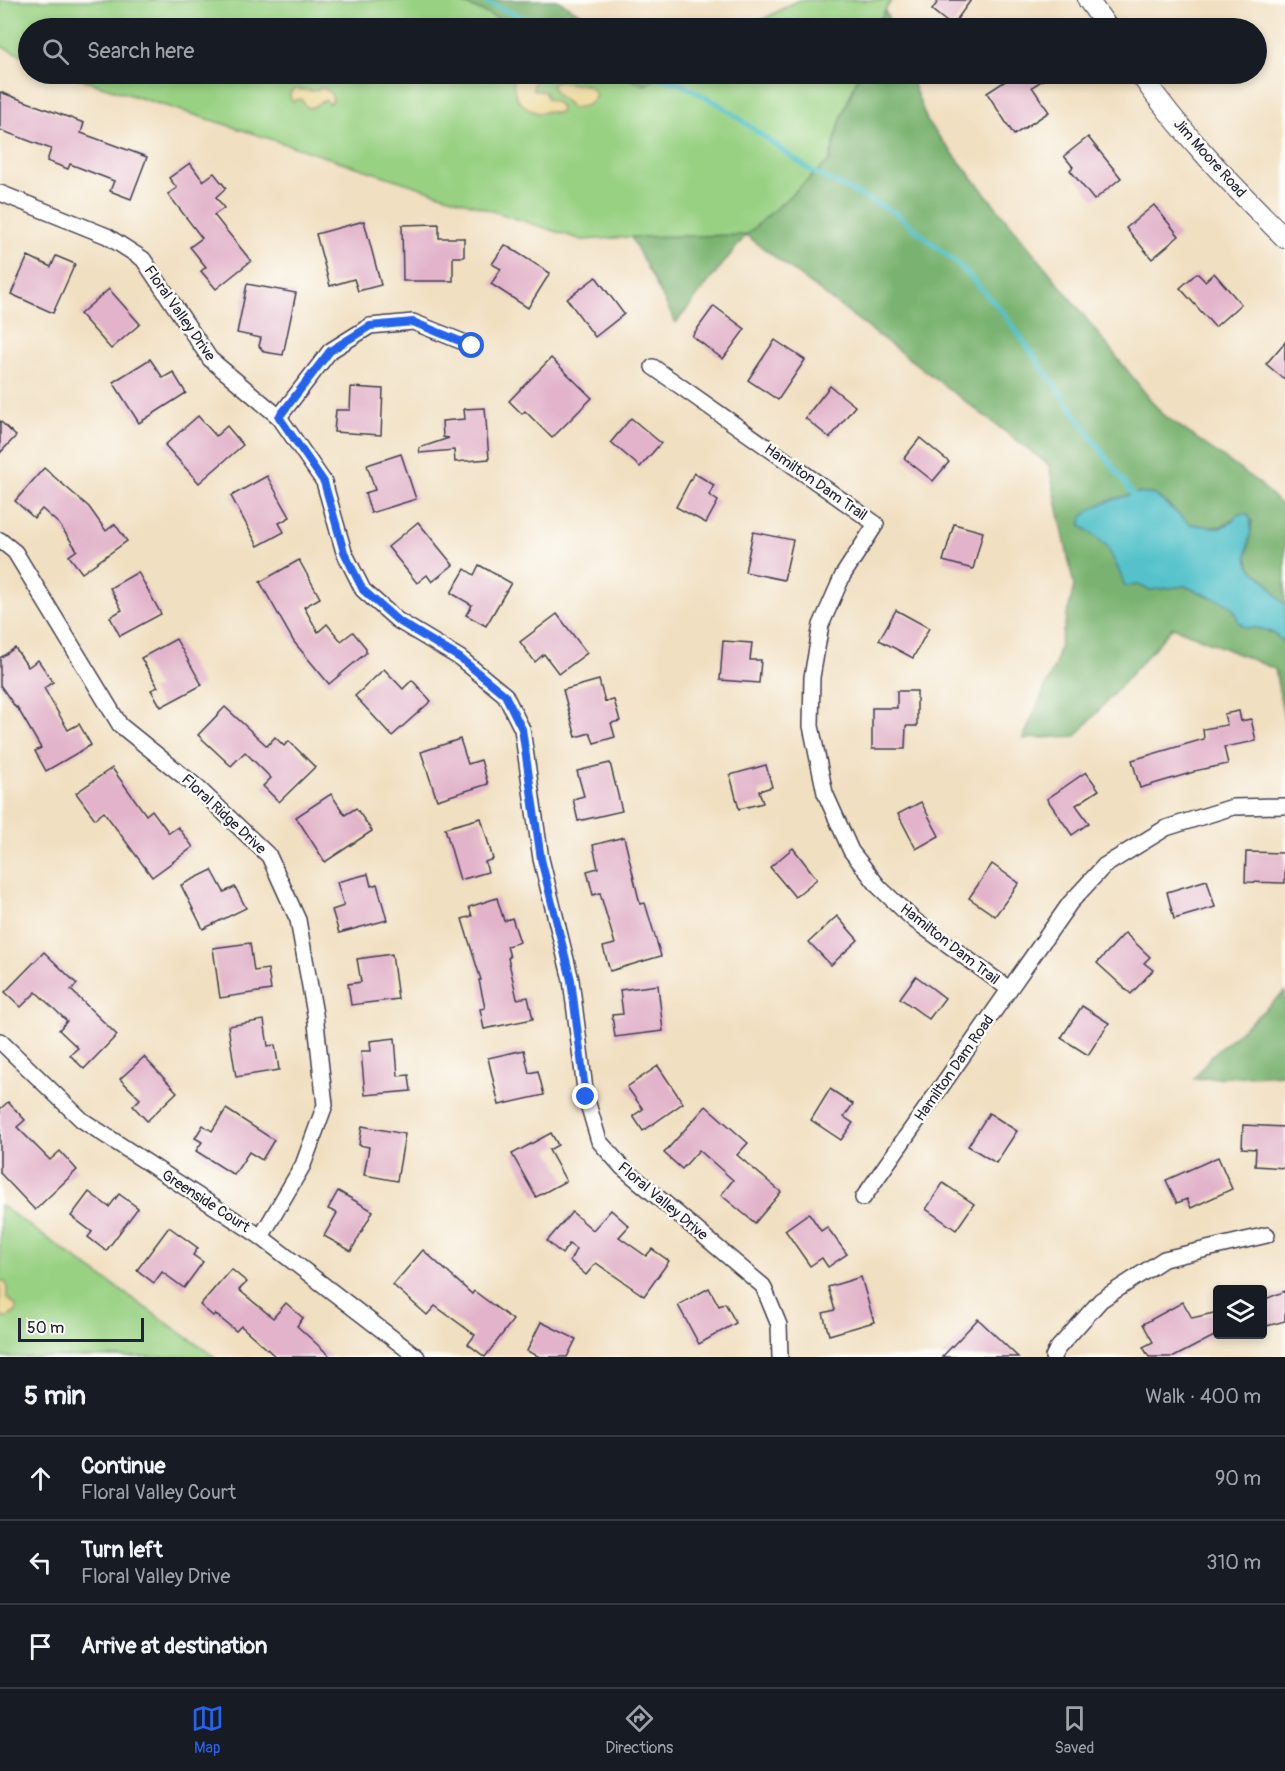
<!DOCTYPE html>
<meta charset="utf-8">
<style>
:root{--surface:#171b24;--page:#242831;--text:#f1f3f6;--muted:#9ea1a6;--line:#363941;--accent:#2563eb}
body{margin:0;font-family:Pangolin,sans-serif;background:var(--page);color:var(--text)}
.controls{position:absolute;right:18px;bottom:18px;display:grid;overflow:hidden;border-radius:6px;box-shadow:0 3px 9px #0003}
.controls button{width:54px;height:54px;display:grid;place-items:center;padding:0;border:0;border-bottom:2px solid var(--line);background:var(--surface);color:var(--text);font:30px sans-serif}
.scale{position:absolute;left:18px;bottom:15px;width:126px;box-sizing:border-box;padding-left:6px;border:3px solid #22223b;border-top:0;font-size:16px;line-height:21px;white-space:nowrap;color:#22223b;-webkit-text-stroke:4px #fdfcf7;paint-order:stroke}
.stop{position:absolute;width:18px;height:18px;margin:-14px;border:4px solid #2563eb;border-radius:50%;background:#fff}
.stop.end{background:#2563eb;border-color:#fff;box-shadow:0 2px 6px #0008}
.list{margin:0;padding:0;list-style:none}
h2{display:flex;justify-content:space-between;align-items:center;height:78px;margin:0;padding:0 24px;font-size:26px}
h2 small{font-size:20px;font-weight:400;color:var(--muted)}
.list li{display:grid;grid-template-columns:39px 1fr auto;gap:18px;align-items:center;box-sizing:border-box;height:84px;padding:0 24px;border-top:2px solid var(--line)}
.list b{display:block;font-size:22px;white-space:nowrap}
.list p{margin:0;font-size:20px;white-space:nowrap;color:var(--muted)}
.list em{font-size:20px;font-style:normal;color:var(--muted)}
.icon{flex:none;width:33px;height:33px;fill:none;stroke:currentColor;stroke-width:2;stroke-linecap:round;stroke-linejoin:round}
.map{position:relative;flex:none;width:1285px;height:1357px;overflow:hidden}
.search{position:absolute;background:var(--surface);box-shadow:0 3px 9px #0003;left:18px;right:18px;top:18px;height:66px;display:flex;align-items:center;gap:15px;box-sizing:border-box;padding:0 21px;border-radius:33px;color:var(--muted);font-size:22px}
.sheet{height:330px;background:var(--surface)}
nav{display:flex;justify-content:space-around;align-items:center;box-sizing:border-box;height:84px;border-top:2px solid var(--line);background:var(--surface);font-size:16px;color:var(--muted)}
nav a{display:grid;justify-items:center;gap:3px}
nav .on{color:var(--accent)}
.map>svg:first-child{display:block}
</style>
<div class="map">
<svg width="1285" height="1357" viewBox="0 0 1285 1357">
<rect width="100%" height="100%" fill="#fdfcf7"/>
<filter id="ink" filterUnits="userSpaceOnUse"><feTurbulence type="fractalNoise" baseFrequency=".0167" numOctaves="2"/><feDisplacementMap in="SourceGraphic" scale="12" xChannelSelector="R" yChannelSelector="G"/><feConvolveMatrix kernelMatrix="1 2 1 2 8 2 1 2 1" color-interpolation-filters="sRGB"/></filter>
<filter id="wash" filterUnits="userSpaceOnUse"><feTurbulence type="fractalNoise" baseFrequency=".008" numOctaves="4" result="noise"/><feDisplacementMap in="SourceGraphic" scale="24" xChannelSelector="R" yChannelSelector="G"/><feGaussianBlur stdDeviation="1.35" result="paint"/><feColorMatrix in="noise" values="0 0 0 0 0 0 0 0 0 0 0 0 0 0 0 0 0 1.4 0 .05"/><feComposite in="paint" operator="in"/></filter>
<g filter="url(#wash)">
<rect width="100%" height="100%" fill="#f1dfc1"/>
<g fill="#99d183" stroke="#5e7a5f" stroke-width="1.5">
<path d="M0,0H456L519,28H28V58L0,46Z"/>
<path d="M799,0H892L885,10L877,28H747Z"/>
<path d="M69,74H619L645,85L666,74H859L842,116L829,161L746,235L631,237L582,240L224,124L98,85Z"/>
<path d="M0,1205L215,1357H0Z"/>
</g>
<g fill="#7ab371" stroke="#4e6a56" stroke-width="1.5">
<path d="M456,0H557L606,28H519Z"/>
<path d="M885,10L892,28H877Z"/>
<path d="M619,74H666L645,85Z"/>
<path d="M859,74H909L928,123L1058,283L1161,413L1259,483L1285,509V604L1278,599L1268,583L1251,568L1247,557L1252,521L1238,514C1226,528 1219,528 1202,526C1197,525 1192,525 1188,522C1177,515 1168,502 1156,496C1141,488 1080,505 1081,525C1088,532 1100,538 1107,546C1115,557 1120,573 1126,586L1138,585L1150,590L1185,586L1230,605L1236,613L1238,621L1245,628C1260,627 1278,631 1285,646V723L1275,669L1173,627L1076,736L1023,739L1055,665L1074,586L1049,465L746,235L676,323L631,237L746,235L829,161L842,116Z"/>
<path d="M1285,992V1074L1194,1079L1210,1057Z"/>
</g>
<g fill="#eeda9e" stroke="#887e6c" stroke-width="1.5">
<path d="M521,74H534L533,90L545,92L547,99L556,102L561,107L560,112L555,113L547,111C541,114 539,114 533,111C517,103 515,99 513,81Z"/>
<path d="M556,81C563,82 570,84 577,84C587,84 592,86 596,96C591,106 582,107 572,108C565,98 556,99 552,85Z"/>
<path d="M322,88C330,90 332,94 333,101L328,104L326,100C319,101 315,108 308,108L301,99L292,101L290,97V93L294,89L313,91Z"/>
<path d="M0,1280L5,1282L7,1287V1297L16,1306V1312L4,1319L0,1313Z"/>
</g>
<path fill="#55c2cb" stroke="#3c7283" stroke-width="1.5" d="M1137,493L1155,495L1190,524L1220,528L1231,523L1238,514H1248C1255,527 1247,542 1247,556C1247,569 1259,574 1267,582C1274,590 1276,598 1285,604V646C1278,631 1260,627 1245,628L1238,621L1236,613L1230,605L1185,586L1150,590L1138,585L1125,586L1117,566L1106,545L1081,525C1080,506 1123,497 1137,493Z"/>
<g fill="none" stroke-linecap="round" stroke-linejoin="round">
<g stroke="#55c2cb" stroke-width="5">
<path d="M481,0L547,28"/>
<path d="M643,74L679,83L719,104L811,171L896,213L963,269L1002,311L1133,495"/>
</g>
</g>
<g id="blocks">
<g fill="#e2b3ca">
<path d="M939,0H971L952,26L932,10Z"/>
<path d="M1016,74H1052L1032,87L1049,112L1014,135L987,93Z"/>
<path d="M0,92L84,123L81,133L147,157L131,199L110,191L114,181L70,164L68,169L47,161L51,149L0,130Z"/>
<path d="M1088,137L1121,178L1094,200L1070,170L1073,167L1064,156Z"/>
<path d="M190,163L203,181L214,173L226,188L216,197L224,208L214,215L251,261L216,289L201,271L206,267L190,247L202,238L168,194L177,188L169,178Z"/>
<path d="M1154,205L1179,236L1152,259L1126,228Z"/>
<path d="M364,221L381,285L358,291L354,279L330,286L316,234Z"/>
<path d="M439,224V238H464V257H453V281H403L402,225Z"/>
<path d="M505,245L550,273L528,308L491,284L501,269L492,264Z"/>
<path d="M28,256L51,267L56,256L75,264L53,313L11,294Z"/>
<path d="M1197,273L1205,281L1214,273L1241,304L1215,327L1180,288Z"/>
<path d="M596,277L624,314L595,337L567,299Z"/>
<path d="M247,284L296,293L283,355L264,352L259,346L261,338L237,333Z"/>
<path d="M109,289L140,324L111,349L80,314Z"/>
<path d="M714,306L745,329L723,359L692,336Z"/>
<path d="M775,340L805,360L778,400L748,380Z"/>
<path d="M1285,342V380L1266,364Z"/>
<path d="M551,358L592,398L552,438L525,411L522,414L509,401Z"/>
<path d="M150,359L163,378L173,372L186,393L139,423L113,382Z"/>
<path d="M830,386L855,406L830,438L805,418Z"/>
<path d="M351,387L383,389L381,435L334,432L336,410H350Z"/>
<path d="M485,408L489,459L455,462L454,450L420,453L419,448L449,438L443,437L442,421L465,419L464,409Z"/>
<path d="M198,416L216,436L227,426L243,445L199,483L165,445Z"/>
<path d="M631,418L661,443L640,467L611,442Z"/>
<path d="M0,421L16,436L0,453Z"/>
<path d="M920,438L949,462L933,481L904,458Z"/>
<path d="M401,454L416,499L371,513L365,493L375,490L367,465Z"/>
<path d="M44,468L89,507L106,531L115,524L127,541L82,573L69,556L77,550L59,524L42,509L34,518L15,501Z"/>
<path d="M694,473L714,485L709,495L718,501L706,523L676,507Z"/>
<path d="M267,476L290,517L279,523L284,532L258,546L231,496Z"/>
<path d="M418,522L453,565L432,582L427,575L417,583L388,547Z"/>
<path d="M954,524L983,532L973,569L943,561Z"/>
<path d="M753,532L793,540L784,580L745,572Z"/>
<path d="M299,560L320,598L304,607L318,632L327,624L341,641L353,632L366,648V653L329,684L294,642L260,582Z"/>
<path d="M479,565L511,583L486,626L466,615L472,605L451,593L465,569L474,575Z"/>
<path d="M138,572L161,614L120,636L110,617L122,610L110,588Z"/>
<path d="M896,610L929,628L913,658L879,640Z"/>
<path d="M557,614L587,653L559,674L544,654L535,662L520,642Z"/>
<path d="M176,639L202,685L161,707L151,690L158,687L141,658Z"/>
<path d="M723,641L752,643L750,660H761L759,683L720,680Z"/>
<path d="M15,648L28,667L38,660L53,682L44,688L68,730L79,724L91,745L46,771L35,751L41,748L17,707L16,708L0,685V658Z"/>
<path d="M384,669L403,689L412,680L431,701L392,736L355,696Z"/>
<path d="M599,680L605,702L614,700L620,721L611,723L615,737L594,743L590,733L576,737L563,690Z"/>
<path d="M897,691H917V726H906L905,749H872V708H897Z"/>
<path d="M225,707L267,746L275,737L284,746L289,741L315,767L279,802L263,786L271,778L245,752L231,766L198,735Z"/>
<path d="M1239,711L1241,721L1251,719L1256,741L1224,747L1228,764L1194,771V772L1140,788L1132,760L1204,739L1203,729L1227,725L1224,714Z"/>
<path d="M460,739L468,764L481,760L488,784L437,800L421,752Z"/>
<path d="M610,763L622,811L578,821L573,799L584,796L577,771Z"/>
<path d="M766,765L772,787L759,791L763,803L739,809L730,775Z"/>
<path d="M112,768L146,815L152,810L169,833L178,827L193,847L152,877L104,812L95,819L76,793Z"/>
<path d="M1086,772L1099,790L1076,805L1089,823L1072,835L1047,799Z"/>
<path d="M331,794L345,815L356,808L372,831L325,862L296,817Z"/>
<path d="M921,802L939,836L916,849L898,814Z"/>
<path d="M481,818L493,859L485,862L488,872L460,880L445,828Z"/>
<path d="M624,837L640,904L645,903L661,956L610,971L603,947L615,944L600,893L593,895L587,871L598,868L593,845Z"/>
<path d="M793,848L817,879L795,897L770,867Z"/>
<path d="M1246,852L1285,853V883L1245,882Z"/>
<path d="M992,864L1019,883L995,916L969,898Z"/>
<path d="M212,870L224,892L235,887L246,908L203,929L181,885Z"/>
<path d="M368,874L371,886L377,884L387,920L339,933L332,910L344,906L337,882Z"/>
<path d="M1207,880L1215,907L1174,919L1167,892Z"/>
<path d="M497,898L504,921L512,918L520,942L507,946L510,957L508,958L517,999L528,997L533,1019L484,1029L480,1009L485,1008L479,980H481L462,919L472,916L469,907Z"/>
<path d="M837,916L858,940L831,965L809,942Z"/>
<path d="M1125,933L1150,957L1144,963L1153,970L1131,994L1097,963Z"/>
<path d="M250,943L254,971L268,969L271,990L220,998L213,948Z"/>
<path d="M44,952L77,984L71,990L117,1035L84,1069L70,1055L78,1048L59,1030L67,1021L36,992L21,1007L5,992Z"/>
<path d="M392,954L398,999L351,1005L348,984L361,982L357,959Z"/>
<path d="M916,976L945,998L929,1019L900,998Z"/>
<path d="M658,985L663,1031L615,1037L612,1015L623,1014L620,990Z"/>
<path d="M1082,1006L1109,1023L1088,1055L1061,1038Z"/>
<path d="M264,1020L268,1046L275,1045L279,1070L236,1077L228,1026Z"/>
<path d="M395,1038L398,1076L409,1075L411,1091L365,1095L361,1051H371L370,1041Z"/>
<path d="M524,1050L529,1073L538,1071L544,1095L499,1105L488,1058Z"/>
<path d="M144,1057L177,1092L147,1121L133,1106L140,1099L120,1079Z"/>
<path d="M658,1066L683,1103L643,1131L633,1116L643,1109L627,1087Z"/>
<path d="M830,1089L853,1104L844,1117L853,1123L841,1140L811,1120Z"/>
<path d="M8,1102L25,1120L17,1127L50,1160L60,1151L77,1170L35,1210L0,1173V1109Z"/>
<path d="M706,1106L748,1143L737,1155L781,1192L755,1223L721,1195L733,1180L699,1150L682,1169L664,1153Z"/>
<path d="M226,1109L274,1140L262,1160L249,1152L234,1175L196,1151L202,1142L195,1138L203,1125L212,1131Z"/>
<path d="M989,1113L1017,1131L996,1163L968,1146Z"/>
<path d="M1243,1125L1285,1127V1168L1255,1166L1256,1149L1242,1148Z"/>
<path d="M362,1126L405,1134L397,1181L364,1175L369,1147L359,1145Z"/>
<path d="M551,1133L558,1145L549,1150L566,1181L536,1197L512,1154Z"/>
<path d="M1218,1157L1232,1189L1191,1208L1187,1199L1177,1203L1166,1180Z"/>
<path d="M943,1183L974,1204L956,1230L926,1209Z"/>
<path d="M338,1191L373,1211L351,1251L324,1236L337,1213L328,1209Z"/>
<path d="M89,1192L109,1207L119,1194L138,1208L106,1251L88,1237L92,1232L71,1216Z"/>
<path d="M611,1210L629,1226L619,1237L646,1256L652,1249L669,1261L644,1296L596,1263L586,1275L570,1261L576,1249L569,1244L562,1254L547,1241L572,1212L593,1230Z"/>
<path d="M809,1213L821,1231L827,1227L847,1254L828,1267L822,1258L810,1266L785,1230Z"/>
<path d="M169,1227L198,1248L193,1255L203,1262L184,1288L162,1272L154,1283L137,1270Z"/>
<path d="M423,1250L472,1294L474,1291L513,1320L485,1357L468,1344L475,1335L435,1306L427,1315L393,1285Z"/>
<path d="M231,1269L247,1282L239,1290L273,1318L286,1303L303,1318L297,1326L331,1357H276L241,1326L236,1331L215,1314L213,1316L200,1305Z"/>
<path d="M861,1277L874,1322L829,1335L823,1313L835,1310L828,1287Z"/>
<path d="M709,1288L719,1306L725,1303L736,1323L699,1344L678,1305Z"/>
<path d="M1285,1291V1321L1263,1327V1300Z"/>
<path d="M1183,1302L1192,1318L1218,1312V1334L1174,1357H1149L1143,1347L1153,1342L1143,1324Z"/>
<path d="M978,1319L1018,1357H942Z"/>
<path d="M541,1322L576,1339L567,1357H540L527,1351Z"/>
</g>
</g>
</g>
<g filter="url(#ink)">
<use href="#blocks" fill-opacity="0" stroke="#413e4f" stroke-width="1.5"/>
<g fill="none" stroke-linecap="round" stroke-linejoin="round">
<defs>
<g id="minor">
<path d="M0,193L107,236L143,259L210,359L279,417L324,482L344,552L363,590L397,620L460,658L505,695L522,729L541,859L571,980L586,1097L599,1141L622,1167L763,1286L779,1325L780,1357"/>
<path d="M653,367L876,524L843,575L821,625L812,677L811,726L825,793L851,851L879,887L914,920L1009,989"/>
<path d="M279,417L330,351L370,326L413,322L473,346"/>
<path d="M0,540L15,552L120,725L198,788L269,856L298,920L315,1014L325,1105L303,1165L261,1237"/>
<path d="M0,1041L82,1120L261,1237L417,1357"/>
<path d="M863,1198L1070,903L1104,866L1166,828L1233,807L1285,806"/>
<path d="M1053,1357L1057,1349L1101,1300L1164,1259L1267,1235"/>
</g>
<g id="tertiary">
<path d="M1088,0L1108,28"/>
<path d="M1140,74C1182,134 1233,186 1285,238"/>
</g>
</defs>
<use href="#minor" stroke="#413e4f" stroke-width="18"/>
<use href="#tertiary" stroke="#413e4f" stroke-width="22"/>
<use href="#minor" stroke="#fff" stroke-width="15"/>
<use href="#tertiary" stroke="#fff" stroke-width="20"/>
</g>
</g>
<g fill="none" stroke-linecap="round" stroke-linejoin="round" filter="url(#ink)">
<path stroke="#2563eb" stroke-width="8" d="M472,346L413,322L370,326L330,351L279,417L324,482L344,552L363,590L397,620L460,658L505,695L522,729L541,859L571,980L586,1097"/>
</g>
<g text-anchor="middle" stroke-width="5" stroke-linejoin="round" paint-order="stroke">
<g font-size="15" fill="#22223b" stroke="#fdfcf7">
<text transform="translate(1210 158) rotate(48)" y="5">Jim Moore Road</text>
<text transform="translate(180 313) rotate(55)" y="5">Floral Valley Drive</text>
<text transform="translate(816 482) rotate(35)" y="5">Hamilton Dam Trail</text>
<text transform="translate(224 814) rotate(43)" y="5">Floral Ridge Drive</text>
<text transform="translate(950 944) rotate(38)" y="5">Hamilton Dam Trail</text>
<text transform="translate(954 1068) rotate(-55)" y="5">Hamilton Dam Road</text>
<text transform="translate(206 1201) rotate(33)" y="5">Greenside Court</text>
<text transform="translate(663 1201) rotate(40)" y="5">Floral Valley Drive</text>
</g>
</g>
</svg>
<div class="controls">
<button><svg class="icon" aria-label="layers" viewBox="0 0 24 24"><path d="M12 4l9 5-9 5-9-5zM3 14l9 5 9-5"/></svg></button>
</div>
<div class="scale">50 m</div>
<div class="stop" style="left:472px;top:346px"></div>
<div class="stop end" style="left:586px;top:1097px"></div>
<div class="search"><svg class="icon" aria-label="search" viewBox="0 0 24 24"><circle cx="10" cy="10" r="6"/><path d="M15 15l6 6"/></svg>Search here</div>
</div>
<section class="sheet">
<h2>5 min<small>Walk · 400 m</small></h2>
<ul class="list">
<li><svg class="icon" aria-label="ahead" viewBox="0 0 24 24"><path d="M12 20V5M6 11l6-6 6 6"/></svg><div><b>Continue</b><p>Floral Valley Court</p></div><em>90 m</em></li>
<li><svg class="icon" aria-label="left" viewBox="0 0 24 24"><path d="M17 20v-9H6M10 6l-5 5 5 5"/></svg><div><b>Turn left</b><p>Floral Valley Drive</p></div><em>310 m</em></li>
<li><svg class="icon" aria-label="arrive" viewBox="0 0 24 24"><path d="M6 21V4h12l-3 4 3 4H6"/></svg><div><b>Arrive at destination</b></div></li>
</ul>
</section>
<nav>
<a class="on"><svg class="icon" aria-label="map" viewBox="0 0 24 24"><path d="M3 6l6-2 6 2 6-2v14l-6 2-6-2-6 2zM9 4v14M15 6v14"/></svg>Map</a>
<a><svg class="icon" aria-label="directions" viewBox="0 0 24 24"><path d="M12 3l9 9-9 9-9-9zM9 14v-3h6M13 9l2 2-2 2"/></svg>Directions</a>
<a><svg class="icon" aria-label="saved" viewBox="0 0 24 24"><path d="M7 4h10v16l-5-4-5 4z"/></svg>Saved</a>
</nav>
